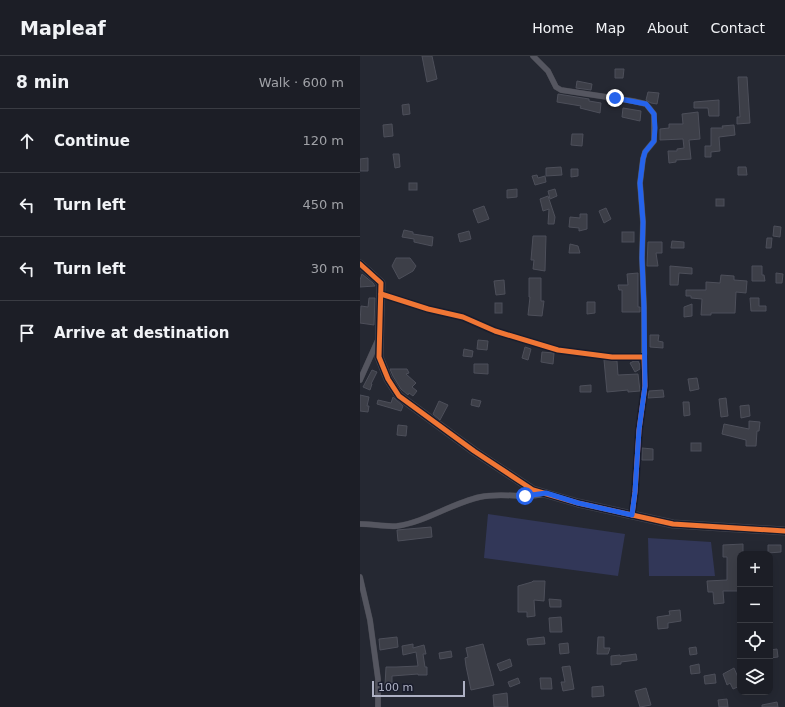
<!DOCTYPE html>
<meta charset="utf-8">
<style>
:root{--surface:#1c1e26;--page:#25272e;--text:#f1f3f6;--muted:#a0a2a7;--line:#3a3c43}
body{margin:0;font-family:"DejaVu Sans",sans-serif;background:var(--page);color:var(--text)}
.controls{position:absolute;right:12px;bottom:12px;display:grid;overflow:hidden;border-radius:8px;box-shadow:0 4px 16px #0002}
.controls button{width:36px;height:36px;display:grid;place-items:center;padding:0;border:0;border-bottom:1px solid var(--line);background:var(--surface);color:var(--text);font:20px sans-serif}
.scale{position:absolute;left:12px;bottom:10px;width:93px;box-sizing:border-box;padding-left:4px;border:2px solid #aeb1c4;border-top:0;font-size:11px;line-height:14px;white-space:nowrap;color:#aeb1c4;-webkit-text-stroke:3px #191c2c;paint-order:stroke}
.stop{position:absolute;width:12px;height:12px;margin:-9px;border:3px solid #2563eb;border-radius:50%;background:#fff}
.stop.end{background:#2563eb;border-color:#fff;box-shadow:0 1px 4px #0008}
.list{margin:0;padding:0;list-style:none}
h2{display:flex;justify-content:space-between;align-items:center;height:52px;margin:0;padding:0 16px;font-size:17px}
h2 small{font-size:13px;font-weight:400;color:var(--muted)}
.list li{display:grid;grid-template-columns:26px 1fr auto;gap:12px;align-items:center;box-sizing:border-box;height:64px;padding:0 16px;border-top:1px solid var(--line)}
.list b{display:block;font-size:15px;white-space:nowrap}
.list em{font-size:13px;font-style:normal;color:var(--muted)}
.icon{flex:none;width:22px;height:22px;fill:none;stroke:currentColor;stroke-width:2;stroke-linecap:round;stroke-linejoin:round}
.map{position:relative;flex:none;width:425px;height:651px;overflow:hidden}
header{display:flex;align-items:center;gap:24px;box-sizing:border-box;height:56px;padding:0 20px;background:var(--surface);border-bottom:1px solid var(--line)}
header strong{font-size:19px}
nav{display:flex;gap:22px;margin-inline-start:auto;font-size:14px}
main{display:flex}
aside{flex:1;background:var(--surface)}
.map>svg:first-child{display:block}
</style>
<header>
<strong>Mapleaf</strong>
<nav><a>Home</a><a>Map</a><a>About</a><a>Contact</a></nav>
</header>
<main>
<aside>
<h2>8 min<small>Walk · 600 m</small></h2>
<ul class="list">
<li><svg class="icon" aria-label="ahead" viewBox="0 0 24 24"><path d="M12 20V5M6 11l6-6 6 6"/></svg><div><b>Continue</b></div><em>120 m</em></li>
<li><svg class="icon" aria-label="left" viewBox="0 0 24 24"><path d="M17 20v-9H6M10 6l-5 5 5 5"/></svg><div><b>Turn left</b></div><em>450 m</em></li>
<li><svg class="icon" aria-label="left" viewBox="0 0 24 24"><path d="M17 20v-9H6M10 6l-5 5 5 5"/></svg><div><b>Turn left</b></div><em>30 m</em></li>
<li><svg class="icon" aria-label="arrive" viewBox="0 0 24 24"><path d="M6 21V4h12l-3 4 3 4H6"/></svg><div><b>Arrive at destination</b></div></li>
</ul>
</aside>
<div class="map">
<svg width="425" height="651" viewBox="0 0 425 651">
<rect width="100%" height="100%" fill="#252832"/>
<g fill="#323758">
<path d="M128,458L265,478L258,520L124,502Z"/>
<path d="M288,482L351,486L355,520H289Z"/>
</g>
<g fill="#3d3f48" stroke="#4d4f5a">
<path d="M62,0H72L77,23L67,26Z"/>
<path d="M255,13H264L263,22H255Z"/>
<path d="M378,21H387L390,67L377,68V61H380Z"/>
<path d="M217,25L232,28L231,34L216,32Z"/>
<path d="M288,36L299,37L297,48L291,47L286,44Z"/>
<path d="M198,38L229,43V45L241,47L240,57L220,52L221,50L197,46Z"/>
<path d="M359,44V60H349L348,52H334V46Z"/>
<path d="M49,48L50,58L43,59L42,49Z"/>
<path d="M263,52L281,55L280,65L262,61Z"/>
<path d="M338,56L340,83L329,84L331,103L316,104V106L309,107L308,95H317V93L324,92L323,83L300,84V73L309,72V68H323L322,58Z"/>
<path d="M32,68L33,80L24,81L23,69Z"/>
<path d="M374,69L375,79L359,81L360,95L351,96V101H345V90H351V72H363L362,70Z"/>
<path d="M212,78H223L222,90L211,89Z"/>
<path d="M33,98H39L40,111L35,112Z"/>
<path d="M8,102V115H0V103Z"/>
<path d="M201,111L202,119L186,120V112Z"/>
<path d="M378,111H386L387,119H378Z"/>
<path d="M211,113H218V120L211,121Z"/>
<path d="M177,119L178,122L185,120L186,126L175,129L172,120Z"/>
<rect x="49" y="127" width="8" height="7"/>
<path d="M157,133V141L147,142V134Z"/>
<path d="M195,133L197,140L190,143L188,135Z"/>
<path d="M188,140L195,161L194,168H188L189,153L183,155L180,143Z"/>
<rect x="356" y="143" width="8" height="7"/>
<path d="M124,150L129,163L118,167L113,154Z"/>
<path d="M246,152L251,163L244,167L239,155Z"/>
<path d="M220,158H227V173L219,175V172L209,171L210,161L220,162Z"/>
<path d="M414,170L421,171L420,181L413,180Z"/>
<path d="M44,174L53,176V178L73,181L72,190L54,186V183L42,181Z"/>
<path d="M109,175L111,183L100,186L98,178Z"/>
<rect x="262" y="176" width="12" height="10"/>
<path d="M173,180H186L185,215L173,213L174,204H171Z"/>
<path d="M407,182H412L411,192H406Z"/>
<path d="M312,185L324,186V192H311Z"/>
<path d="M288,186H302V197H296L298,210H287Z"/>
<path d="M210,188L218,190L220,197H209Z"/>
<path d="M36,202H50L56,210L53,215L39,223L32,210Z"/>
<path d="M310,210L332,212V218L319,217L318,229H310Z"/>
<path d="M392,210H402V219H404L405,225H392Z"/>
<path d="M278,217V251H280V256H262V234H259L258,229H268L267,218Z"/>
<path d="M416,217L423,218L422,227H416Z"/>
<path d="M2,218L13,227L15,230L0,231V224Z"/>
<path d="M361,219L374,220V224L387,225L386,237L376,236L375,257H351V259H341L342,243L331,242V240H326V234H346V226L360,227Z"/>
<path d="M169,222H181V245H184L182,260L168,259L170,241H169Z"/>
<path d="M144,224L145,238L136,239L134,225Z"/>
<path d="M9,242H15L14,269L0,267L1,250L8,251Z"/>
<path d="M390,242H399V250H406V255H391Z"/>
<path d="M227,246H235V257L227,258Z"/>
<rect x="135" y="247" width="7" height="10"/>
<path d="M332,248V260L324,261V251Z"/>
<path d="M290,279H299L298,285L303,286V292L290,291Z"/>
<path d="M118,284L128,285L127,294L117,293Z"/>
<path d="M165,291L171,293L168,304L162,302Z"/>
<path d="M104,293L113,295L112,301L103,300Z"/>
<path d="M182,296L194,297L193,308L181,306Z"/>
<path d="M244,304L257,305L258,319L278,318L280,335L268,336V334L247,336Z"/>
<path d="M274,305H278L280,309V313L275,316L270,307Z"/>
<path d="M114,308H128V318L114,317Z"/>
<path d="M30,313H47L49,317L46,318L56,327L52,331L57,335L53,340L49,337L48,339L41,333L33,320Z"/>
<path d="M12,314L17,316L11,328H12L10,334L3,331Z"/>
<path d="M337,322L339,333L330,335L328,323Z"/>
<path d="M231,329V336H220V330Z"/>
<path d="M303,334L304,341L288,342L289,335Z"/>
<path d="M0,339L9,341L7,350H9L8,356L0,355Z"/>
<path d="M33,341L43,350L41,355L17,348L18,344L31,347Z"/>
<path d="M366,342L368,360L361,361L359,343Z"/>
<path d="M112,343L121,345L119,351L111,349Z"/>
<path d="M79,345L88,349L80,364L73,358Z"/>
<path d="M323,346H329L330,359L324,360Z"/>
<path d="M389,349L390,360L381,362L380,350Z"/>
<path d="M389,365L400,366L399,375H397L396,390H386V384L362,378L364,368L389,373Z"/>
<path d="M38,369L47,370L46,380L37,379Z"/>
<rect x="331" y="387" width="10" height="8"/>
<path d="M282,392L293,393V404H282Z"/>
<path d="M71,471L72,481L38,485L37,474Z"/>
<path d="M383,488V498H380V532H378V535H363L364,547L354,548L353,536H348L347,525L367,524V501H363V489Z"/>
<path d="M408,489H421V496L408,497Z"/>
<path d="M173,525H185L184,545L174,544L175,560L167,561V556H158V530L172,526Z"/>
<path d="M189,543L201,544V551H190Z"/>
<path d="M320,554L321,565L308,567V572L298,573L297,561L310,559L309,555Z"/>
<path d="M201,561L202,576H190L189,562Z"/>
<path d="M37,581L38,591L20,594L19,583Z"/>
<path d="M184,581L185,588L168,589L167,583Z"/>
<path d="M238,581H244V592H250L248,598H237Z"/>
<path d="M208,587L209,597L200,598L199,588Z"/>
<path d="M53,588V592L64,589L66,598H63L65,611H67V619H58V618L32,620V629H25L26,611H36L58,610L56,596L43,599L42,590Z"/>
<path d="M123,588L134,629L111,634L106,610L105,602L108,601L106,592Z"/>
<path d="M336,591L337,598L330,599L329,592Z"/>
<path d="M417,593L418,601L410,602V594Z"/>
<path d="M91,595L92,601L80,603L79,597Z"/>
<path d="M276,598L277,604L261,606V608L251,609V600L260,599V600Z"/>
<path d="M150,603L152,610L140,615L137,608Z"/>
<path d="M339,608L340,617L331,618L330,610Z"/>
<path d="M210,610L214,633L203,635L201,626H205L202,611Z"/>
<path d="M374,612L380,626V630L373,633L370,627L367,629L363,618Z"/>
<path d="M355,618L356,627L345,628L344,620Z"/>
<path d="M158,622L160,627L150,631L148,626Z"/>
<path d="M180,622H191L192,633H181Z"/>
<path d="M243,630L244,640L232,641V631Z"/>
<path d="M286,632L291,649L280,651L275,635Z"/>
<path d="M147,637L148,651H134L133,639Z"/>
<path d="M367,643L368,651H359L358,644Z"/>
<path d="M417,646L418,651H402V649Z"/>
</g>
<g fill="none" stroke-linecap="round" stroke-linejoin="round">
<defs>
<g id="street">
<path d="M173,0L188,15L196,31L201,34L273,45L286,48L294,58V85L285,96L283,103L280,127L283,166L282,202L284,251V301"/>
<path d="M21,238L68,253L103,261L135,275L198,294L252,301H284L285,330L279,374L275,436L272,459"/>
<path d="M0,324L18,284"/>
<path d="M0,468C12,468 25,471 37,470C66,466 92,447 120,441C142,436 163,443 184,438"/>
<path d="M0,521L10,564L18,623V651"/>
</g>
<path id="secondary" d="M0,208L21,227L19,301L28,323L39,340L114,395L173,434L218,447L313,468L425,475"/>
</defs>
<use href="#street" stroke="#41434b" stroke-width="6"/>
<use href="#secondary" stroke="#41434b" stroke-width="9"/>
<use href="#street" stroke="#555660" stroke-width="5.5"/>
<use href="#secondary" stroke="#595b65" stroke-width="8"/>
<defs>
<g id="cycleway">
<path d="M0,208L21,227L19,301L28,323L39,340L114,395L173,434L218,447L313,468L425,475"/>
<path d="M21,238L68,253L103,261L135,275L198,294L252,301H284L285,330L279,374L275,436L272,459"/>
</g>
</defs>
<use href="#cycleway" stroke="#191c2c" stroke-width="8"/>
<use href="#cycleway" stroke="#f07635" stroke-width="5"/>
</g>
<g fill="none" stroke-linecap="round" stroke-linejoin="round">
<path stroke="#2563eb" stroke-width="5" d="M165,440L186,437L218,447L272,459L275,436L279,374L285,330L284,251L282,202L283,166L280,127L283,103L285,96L294,85L295,72L294,58L286,48L255,42"/>
</g>
</svg>
<div class="controls">
<button>+</button>
<button>−</button>
<button><svg class="icon" aria-label="locate" viewBox="0 0 24 24"><circle cx="12" cy="12" r="6"/><path d="M12 2v4M12 18v4M2 12h4M18 12h4"/></svg></button>
<button><svg class="icon" aria-label="layers" viewBox="0 0 24 24"><path d="M12 4l9 5-9 5-9-5zM3 14l9 5 9-5"/></svg></button>
</div>
<div class="scale">100 m</div>
<div class="stop" style="left:165px;top:440px"></div>
<div class="stop end" style="left:255px;top:42px"></div>
</div>
</main>
